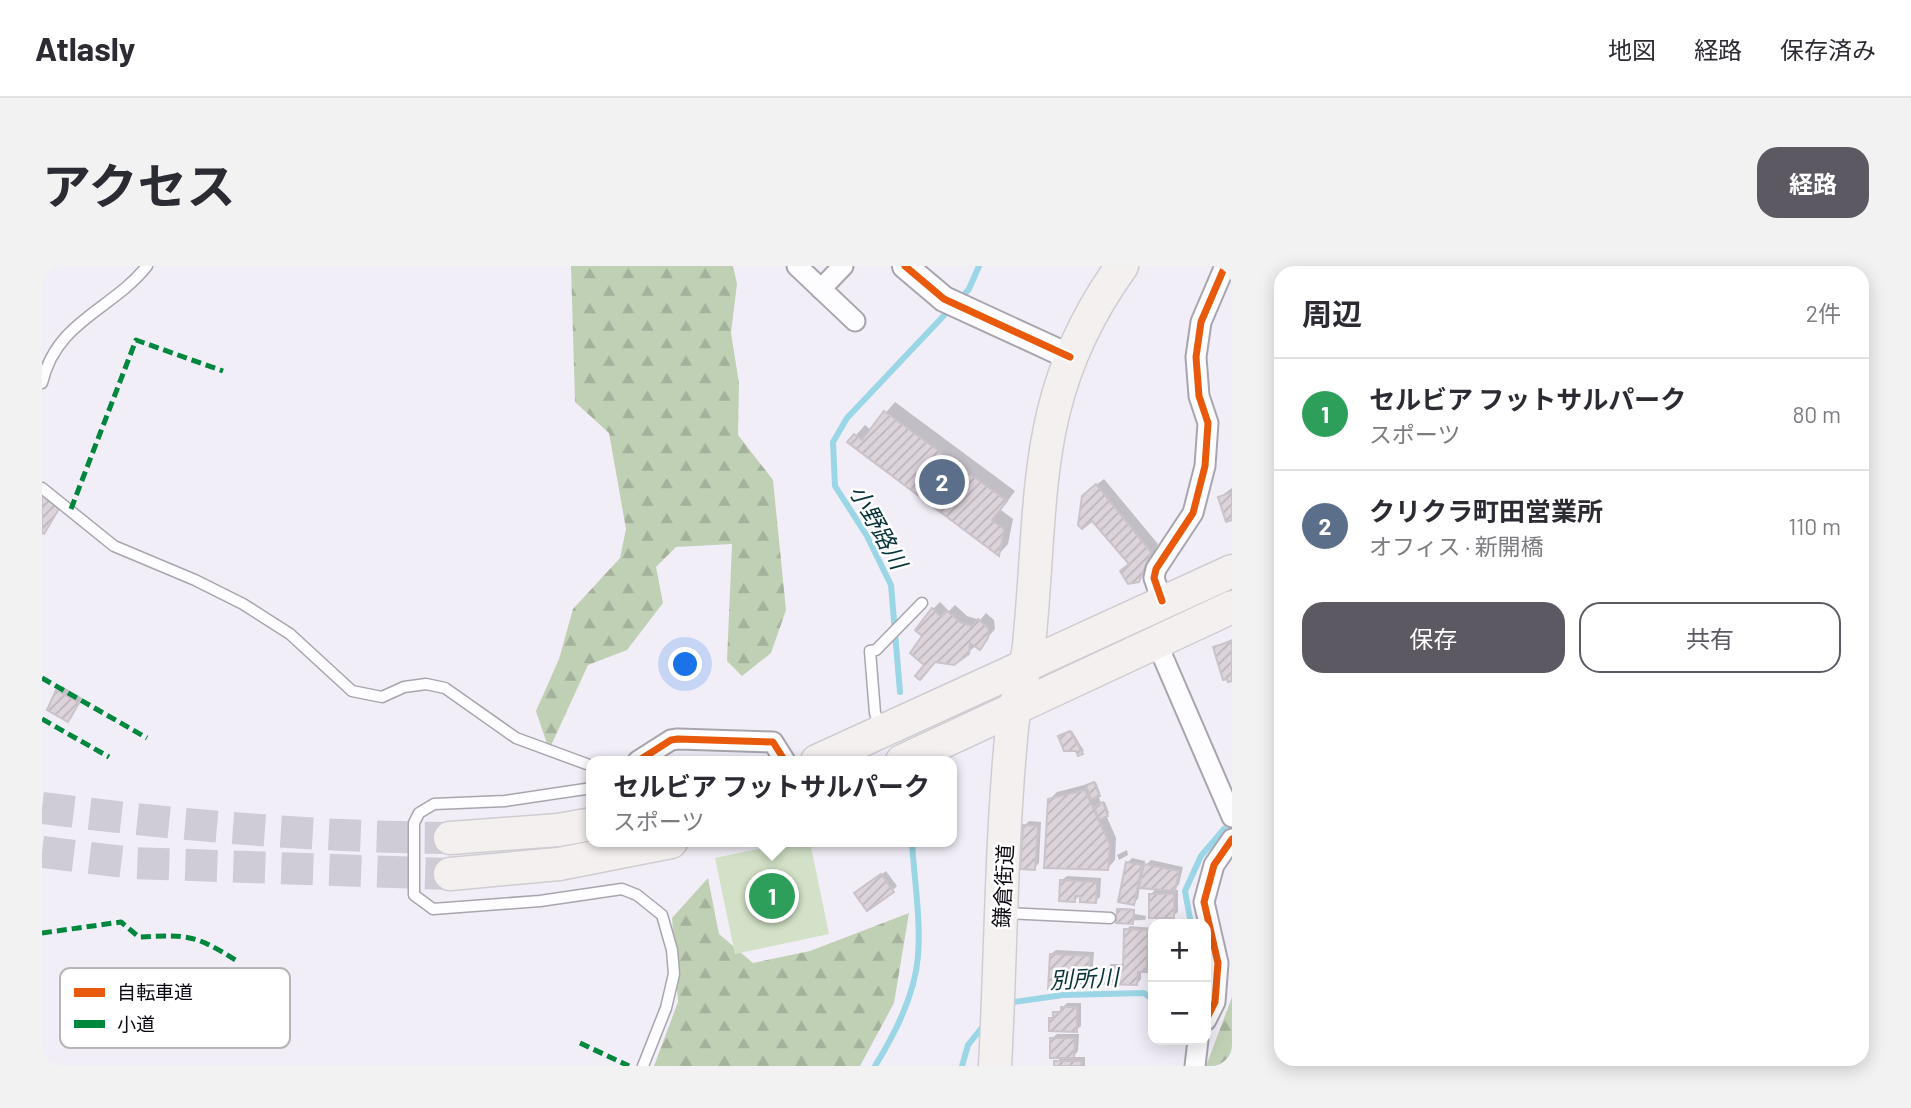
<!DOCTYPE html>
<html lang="ja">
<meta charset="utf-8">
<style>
:root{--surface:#fff;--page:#f2f2f3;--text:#2b2b33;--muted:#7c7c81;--line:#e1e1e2;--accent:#5d5963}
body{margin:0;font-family:Barlow,"Noto Sans JP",sans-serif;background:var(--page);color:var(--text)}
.controls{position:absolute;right:21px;bottom:21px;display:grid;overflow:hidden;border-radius:14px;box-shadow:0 4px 18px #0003}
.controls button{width:63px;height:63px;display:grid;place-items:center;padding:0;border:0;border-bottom:2px solid var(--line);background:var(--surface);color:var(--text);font:35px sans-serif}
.you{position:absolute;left:644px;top:399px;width:24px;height:24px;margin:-18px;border:5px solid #fff;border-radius:50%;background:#1a73e8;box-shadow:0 0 0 10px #1a73e833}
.badge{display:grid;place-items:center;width:46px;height:46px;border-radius:50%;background:var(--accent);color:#fff;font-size:23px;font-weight:700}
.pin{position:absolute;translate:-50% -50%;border:4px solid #fff;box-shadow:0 2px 7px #0006}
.popup{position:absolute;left:544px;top:490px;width:371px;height:91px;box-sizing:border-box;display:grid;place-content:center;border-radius:14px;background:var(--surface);filter:drop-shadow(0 2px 5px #0005);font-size:23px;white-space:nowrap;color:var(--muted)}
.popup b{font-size:26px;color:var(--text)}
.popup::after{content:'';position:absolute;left:50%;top:100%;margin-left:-14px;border:14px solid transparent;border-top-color:var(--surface)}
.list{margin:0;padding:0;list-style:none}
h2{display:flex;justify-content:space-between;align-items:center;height:91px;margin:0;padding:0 28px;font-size:30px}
h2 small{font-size:23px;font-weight:400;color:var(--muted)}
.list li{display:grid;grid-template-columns:46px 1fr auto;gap:21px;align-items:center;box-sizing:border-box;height:112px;padding:0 28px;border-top:2px solid var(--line)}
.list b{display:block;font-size:26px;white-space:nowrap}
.list p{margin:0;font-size:23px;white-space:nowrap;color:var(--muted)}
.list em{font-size:23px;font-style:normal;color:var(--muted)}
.actions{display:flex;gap:14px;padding:21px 28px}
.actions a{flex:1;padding:16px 0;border:2px solid var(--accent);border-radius:21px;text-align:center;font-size:24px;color:var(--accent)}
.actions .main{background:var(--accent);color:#fff}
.map{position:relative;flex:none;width:1190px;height:800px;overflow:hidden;border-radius:21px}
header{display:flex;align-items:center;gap:42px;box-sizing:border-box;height:98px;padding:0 35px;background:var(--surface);border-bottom:2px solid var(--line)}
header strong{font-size:33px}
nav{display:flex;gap:38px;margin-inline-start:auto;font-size:24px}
.intro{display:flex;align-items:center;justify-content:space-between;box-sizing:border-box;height:168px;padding:0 42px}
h1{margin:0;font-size:49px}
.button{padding:18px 32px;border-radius:21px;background:var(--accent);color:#fff;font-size:24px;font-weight:700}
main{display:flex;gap:42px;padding:0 42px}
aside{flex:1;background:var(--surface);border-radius:21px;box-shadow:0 4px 18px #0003}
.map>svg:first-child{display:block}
</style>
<header>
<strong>Atlasly</strong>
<nav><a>地図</a><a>経路</a><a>保存済み</a></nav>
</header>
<div class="intro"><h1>アクセス</h1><a class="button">経路</a></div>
<main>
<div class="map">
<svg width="1190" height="800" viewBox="0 0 1190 800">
<defs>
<pattern id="forest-firs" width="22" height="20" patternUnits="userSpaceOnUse" patternTransform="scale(1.75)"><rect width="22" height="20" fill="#c0d0b5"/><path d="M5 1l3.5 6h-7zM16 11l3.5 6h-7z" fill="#a4b19b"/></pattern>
<pattern id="building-hatch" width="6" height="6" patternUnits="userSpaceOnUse" patternTransform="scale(1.75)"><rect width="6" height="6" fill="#ddd4db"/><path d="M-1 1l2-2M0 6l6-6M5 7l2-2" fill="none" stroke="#bcb5bb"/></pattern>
</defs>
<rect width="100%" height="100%" fill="#f2eef8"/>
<g fill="url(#forest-firs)">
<path d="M529,0H691L695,18L689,67L697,117L696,169L731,214L744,344L729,387L700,410L685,395L690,278L634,281L614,301L621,337L585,384L546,399L507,484L494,445L517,393L531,343L578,292L584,263L567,167L533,136Z"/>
<path d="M666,612L677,668L711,697L768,685L867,647L852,737L818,800H612L636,736L630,652Z"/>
<path d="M1190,731V800H1164Z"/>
</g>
<path fill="#d2e1c7" d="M749,576H768L787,668L693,688L673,592Z"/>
<g fill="#0003">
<path d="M853,136L973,225L959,244L971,253L966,278L957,288L808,176L823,159L829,164Z"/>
<path d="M1062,213L1116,278L1103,307L1096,315L1089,297L1051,253L1049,223Z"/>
<path d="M1190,222V252L1178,231Z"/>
<path d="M0,227L22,236L2,266L0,265Z"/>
<path d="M898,336L907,345L913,339L925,350L938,354L944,347L952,354L953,363L937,382L934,379L920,393L885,398L883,369L891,343Z"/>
<path d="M1190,373V413L1173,381Z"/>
<path d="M20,420L40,432L26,454L9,435Z"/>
<path d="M1030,465L1042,485L1040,486L1020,469Z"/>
<path d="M1054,516L1058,527L1056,529L1059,537L1063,536L1067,547L1064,549L1074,572L1073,594L1066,602L1008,533L1015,526Z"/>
<path d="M987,555L999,556L997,597L992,602L983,559Z"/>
<path d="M1085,584L1086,589L1077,594L1075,589Z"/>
<path d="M1090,592L1103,595L1102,601L1109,594L1141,601L1137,618L1132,624H1136V646L1131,650L1109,628L1116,621L1098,620L1096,633L1091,637L1085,597Z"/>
<path d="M844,605L855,620L851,624L819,623Z"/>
<path d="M1025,610L1059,612L1058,631L1053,635L1040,627L1032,635L1020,614Z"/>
<path d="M1078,642L1093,643V648L1104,650L1103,654L1076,655Z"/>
<path d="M1131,656H1145V658H1128Z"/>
<path d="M1088,660L1111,662V697L1104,704H1099V713L1095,718L1065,703L1069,698H1082L1084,664Z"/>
<path d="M1014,684L1052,686L1050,712L1045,716L1022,715L1017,722L1009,688Z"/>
<path d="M1025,737H1039V760L1034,764L1009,753Z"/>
<path d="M1015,768H1037L1036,785L1031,791H1043V800H1014L1019,790L1010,772Z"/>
</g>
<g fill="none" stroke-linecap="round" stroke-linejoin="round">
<g stroke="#9ad6e5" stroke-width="6">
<path d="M917,34L927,23L937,0"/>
<path d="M858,426L849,319L825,270L793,220L791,176L805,152L909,42"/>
<path d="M1149,658L1143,625L1159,590L1182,563"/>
<path d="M972,736L1021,729L1102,727L1111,734"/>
<path d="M833,800C853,768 873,728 876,690C879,653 872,612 870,576"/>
<path d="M920,800L926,779L942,759"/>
</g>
</g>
<g fill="url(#building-hatch)" stroke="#cbc3ca" stroke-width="2">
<path d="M842,145L965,235L950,254L962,263L957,290L805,176L812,168L820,174Z"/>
<path d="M1054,218L1109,286L1097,316L1086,318L1078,305L1087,298L1050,255L1040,263L1036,259L1040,230Z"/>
<path d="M1190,226V254L1184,256L1176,231Z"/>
<path d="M0,230L18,241L2,268L0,267Z"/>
<path d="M890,342L899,351L905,345L918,356L930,360L936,353L946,362V372L938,384L928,377L927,388L912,399L893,396L878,414L873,410L882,399L868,387L880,370L873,364Z"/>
<path d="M1190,375V415L1186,416L1185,413L1181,414L1171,381Z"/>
<path d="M14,424L37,437L26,456L5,444Z"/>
<path d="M1028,465L1041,488L1036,490L1034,485H1022L1016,470Z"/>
<path d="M1052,516L1058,530L1049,533L1044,519Z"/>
<path d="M1043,524L1068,579L1066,604L1002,602L1006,533Z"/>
<path d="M1061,536L1066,550L1057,554L1052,540Z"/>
<path d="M981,559L996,560L993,604L978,603Z"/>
<path d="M1084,596L1100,599L1092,639L1076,636Z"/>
<path d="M1102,598L1137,605L1133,625L1097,622Z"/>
<path d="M839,608L852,626L825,645L812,627Z"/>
<path d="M1018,614L1055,616L1054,637L1038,636V630H1033V636L1017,635Z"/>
<rect x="1107" y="628" width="25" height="24"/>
<path d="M1075,643L1092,644L1091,658L1074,657Z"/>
<path d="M1082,663L1106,664L1105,706H1096L1095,719L1062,718L1063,702H1081Z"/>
<path d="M1008,688L1048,690L1046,718L1018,716L1017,724L1006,723Z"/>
<path d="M1019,741H1035V766L1007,765V752H1011V746H1019Z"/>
<path d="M1008,772H1033L1032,792H1008Z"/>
<rect x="1012" y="795" width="27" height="5"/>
</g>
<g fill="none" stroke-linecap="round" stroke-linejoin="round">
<g stroke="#d0ccd6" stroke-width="32" stroke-dasharray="32 16" stroke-linecap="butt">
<path d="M0,542C135,559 272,571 408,572"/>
<path d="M0,586L90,597L408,608"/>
</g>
<defs>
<g id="service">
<path d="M0,117C14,55 70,44 105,0"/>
<path d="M0,222L72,280L153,314L201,338L248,368L310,425L340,431L362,421L384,418L403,422L474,472L550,500"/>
<path d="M838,460L833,447L828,385L834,384L880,337"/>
<path d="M550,522L463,535L392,538L377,547L372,557V629L391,643L498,635L580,623L595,629L620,649L630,684L632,708L624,742L601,800"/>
<path d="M963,647L1068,652"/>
</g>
<g id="minor">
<path d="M755,0L813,55"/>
<path d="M779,23L801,0"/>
<path d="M1120,335L1112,312L1114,303L1151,247L1163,200L1166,157L1157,130L1154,91L1159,56L1183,0"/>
<path d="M1114,375L1190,551"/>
<path d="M596,495L629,474L636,473L731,476L743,495"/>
<path d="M1164,754L1173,736L1176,697L1162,636L1172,599L1190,573"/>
<path d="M1153,800L1156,774"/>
</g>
<path id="tertiary" d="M863,0L902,33L1028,91"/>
<g id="primary">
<path d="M775,495L1190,305"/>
<path d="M860,495L1190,341"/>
<path d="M408,572L516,564L550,558"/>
<path d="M408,608L517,598L629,576"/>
<path d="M953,800C959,688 959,574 970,462C973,433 984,407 987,379C1002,231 987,129 1080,0"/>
</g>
</defs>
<use href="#service" stroke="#a9a5ae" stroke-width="13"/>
<use href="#minor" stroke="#a9a5ae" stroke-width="23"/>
<use href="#tertiary" stroke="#a9a5ae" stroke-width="28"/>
<use href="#primary" stroke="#cfccd2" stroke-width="35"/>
<use href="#service" stroke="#fdfcfe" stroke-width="10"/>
<use href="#minor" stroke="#fdfcfe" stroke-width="19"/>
<use href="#tertiary" stroke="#fdfcfe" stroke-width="24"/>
<use href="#primary" stroke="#f5f0f0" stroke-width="32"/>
<g stroke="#00873e" stroke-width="5" stroke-dasharray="10 5" stroke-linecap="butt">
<path d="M29,243L94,74L181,105"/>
<path d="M0,412L105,472"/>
<path d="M0,453L67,491"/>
<path d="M0,667L79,656L97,671C147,669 152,668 195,695"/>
<path d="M538,777L587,800"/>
</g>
<defs>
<g id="cycleway">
<path d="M863,0L902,33L1028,91"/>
<path d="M1120,335L1112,312L1114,303L1151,247L1163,200L1166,157L1157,130L1154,91L1159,56L1183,0"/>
<path d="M596,495L629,474L636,473L731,476L743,495"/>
<path d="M1164,754L1173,736L1176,697L1162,636L1172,599L1190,573"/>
</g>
</defs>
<use href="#cycleway" stroke="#fff" stroke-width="11"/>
<use href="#cycleway" stroke="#e8590c" stroke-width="7"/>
</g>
<g text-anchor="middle" stroke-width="5" stroke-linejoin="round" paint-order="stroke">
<g font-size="21" fill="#0d0913" stroke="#fff">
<text transform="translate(962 620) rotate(-87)" y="7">鎌倉街道</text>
</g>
<g font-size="23" font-style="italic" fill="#06323a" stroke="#fff">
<text transform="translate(836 261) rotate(61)" y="8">小野路川</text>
<text transform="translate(1042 713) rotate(-3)" y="8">別所川</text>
</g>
</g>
<rect x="18" y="702" width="230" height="80" rx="10" fill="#fff" stroke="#b6b5b8" stroke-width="2"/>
<rect x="32" y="722" width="31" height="9" fill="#e8590c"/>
<rect x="32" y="754" width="31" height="8" fill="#00873e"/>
<g font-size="19" fill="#0d0913">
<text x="75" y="733">自転車道</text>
<text x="75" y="765">小道</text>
</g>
</svg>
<div class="controls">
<button>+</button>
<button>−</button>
</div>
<div class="you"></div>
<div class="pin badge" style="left:730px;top:630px;background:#2e9e5b">1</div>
<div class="popup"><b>セルビア フットサルパーク</b>スポーツ</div>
<div class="pin badge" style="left:900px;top:216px;background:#5c6f8a">2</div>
</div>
<aside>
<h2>周辺<small>2件</small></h2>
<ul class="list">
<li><span class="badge" style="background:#2e9e5b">1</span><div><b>セルビア フットサルパーク</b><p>スポーツ</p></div><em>80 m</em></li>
<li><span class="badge" style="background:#5c6f8a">2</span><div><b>クリクラ町田営業所</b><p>オフィス · 新開橋</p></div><em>110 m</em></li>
</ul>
<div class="actions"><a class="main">保存</a><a>共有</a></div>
</aside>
</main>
